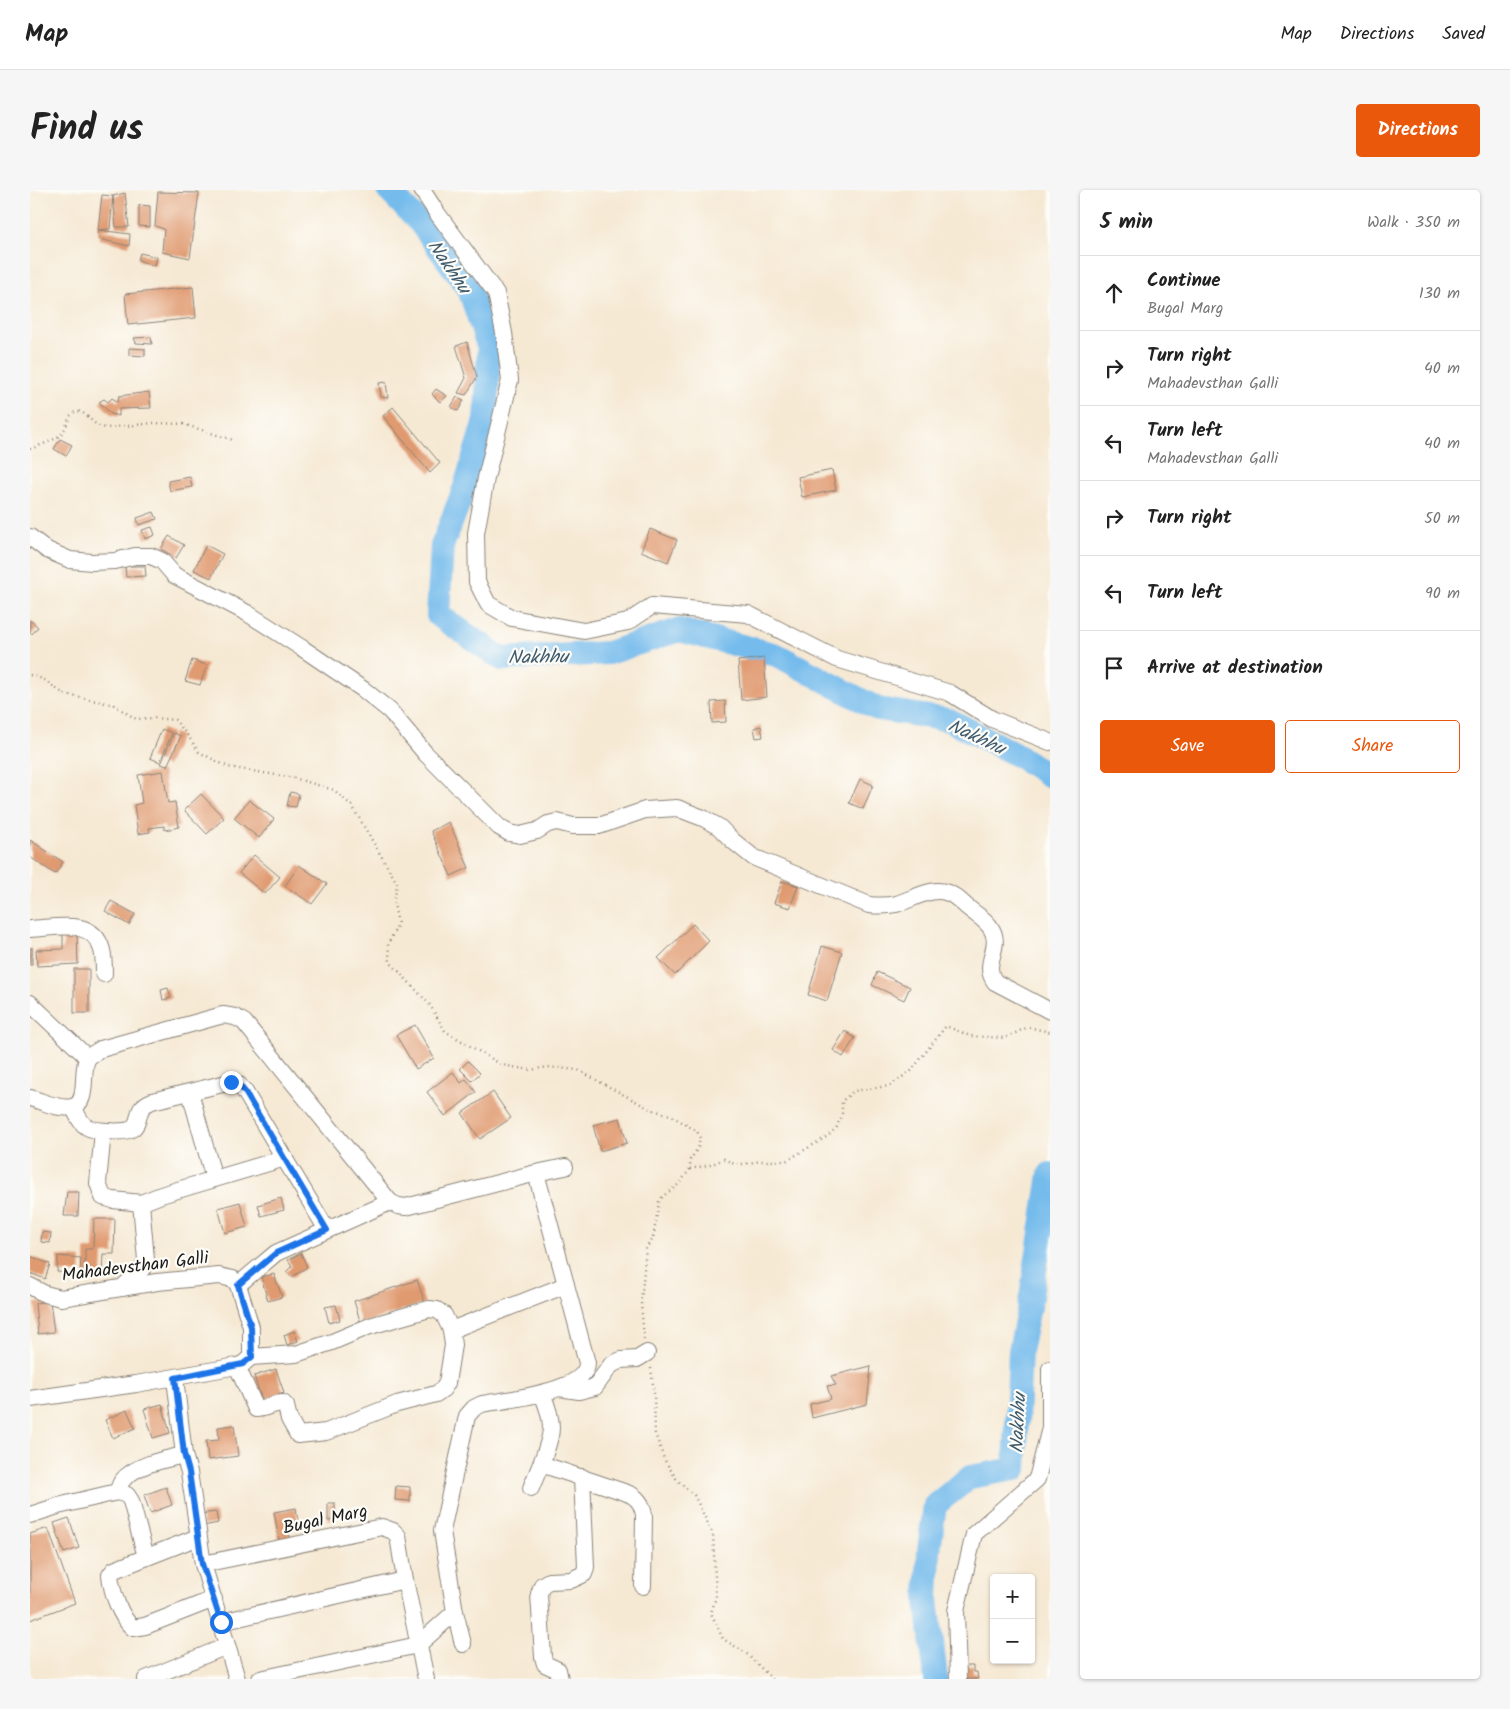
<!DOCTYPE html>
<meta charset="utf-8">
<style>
:root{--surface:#fff;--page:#f6f6f6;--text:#222;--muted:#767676;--line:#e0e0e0;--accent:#ea580c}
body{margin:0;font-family:Kalam,sans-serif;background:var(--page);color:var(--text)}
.controls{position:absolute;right:15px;bottom:15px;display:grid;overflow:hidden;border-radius:5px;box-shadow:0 1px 4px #0004}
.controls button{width:45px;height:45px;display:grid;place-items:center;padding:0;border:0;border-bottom:1px solid var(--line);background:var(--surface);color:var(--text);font:25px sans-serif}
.stop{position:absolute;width:15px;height:15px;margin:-11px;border:4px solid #1a73e8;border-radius:50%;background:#fff}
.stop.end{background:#1a73e8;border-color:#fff;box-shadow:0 1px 5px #0008}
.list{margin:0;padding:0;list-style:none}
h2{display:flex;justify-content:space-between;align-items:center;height:65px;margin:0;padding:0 20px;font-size:21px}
h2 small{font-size:16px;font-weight:400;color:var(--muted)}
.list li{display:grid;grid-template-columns:32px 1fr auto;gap:15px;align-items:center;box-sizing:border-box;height:75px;padding:0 20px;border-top:1px solid var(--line)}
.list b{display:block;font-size:19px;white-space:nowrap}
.list p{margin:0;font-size:16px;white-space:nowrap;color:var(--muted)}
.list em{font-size:16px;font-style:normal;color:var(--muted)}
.actions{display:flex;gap:10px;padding:15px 20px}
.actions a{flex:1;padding:11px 0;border:1px solid var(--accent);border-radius:5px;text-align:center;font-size:18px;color:var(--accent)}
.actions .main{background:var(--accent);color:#fff}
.icon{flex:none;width:28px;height:28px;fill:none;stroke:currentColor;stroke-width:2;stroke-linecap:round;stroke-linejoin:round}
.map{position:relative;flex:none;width:1020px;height:1489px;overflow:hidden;border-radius:5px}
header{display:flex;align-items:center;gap:30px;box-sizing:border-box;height:70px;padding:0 25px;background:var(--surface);border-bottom:1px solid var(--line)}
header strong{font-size:24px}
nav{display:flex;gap:28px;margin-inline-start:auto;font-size:18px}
.intro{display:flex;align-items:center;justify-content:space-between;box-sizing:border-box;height:120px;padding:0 30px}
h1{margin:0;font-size:35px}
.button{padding:12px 22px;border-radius:5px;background:var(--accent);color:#fff;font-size:18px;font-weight:700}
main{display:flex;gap:30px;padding:0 30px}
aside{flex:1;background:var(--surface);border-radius:5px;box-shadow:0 1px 4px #0004}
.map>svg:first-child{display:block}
</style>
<header>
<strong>Map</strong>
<nav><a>Map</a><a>Directions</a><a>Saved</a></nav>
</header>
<div class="intro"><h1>Find us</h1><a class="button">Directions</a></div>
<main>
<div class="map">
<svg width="1020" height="1489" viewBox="0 0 1020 1489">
<rect width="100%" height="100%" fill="#fdfcf7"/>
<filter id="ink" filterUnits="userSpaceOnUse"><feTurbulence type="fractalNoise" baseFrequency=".02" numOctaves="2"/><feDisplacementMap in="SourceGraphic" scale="10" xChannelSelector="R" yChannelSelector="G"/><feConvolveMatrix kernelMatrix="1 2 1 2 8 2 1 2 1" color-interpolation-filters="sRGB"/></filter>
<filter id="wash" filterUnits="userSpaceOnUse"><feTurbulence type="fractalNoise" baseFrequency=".0096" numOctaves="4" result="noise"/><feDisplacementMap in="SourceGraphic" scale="20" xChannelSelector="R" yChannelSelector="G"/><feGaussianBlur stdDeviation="1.12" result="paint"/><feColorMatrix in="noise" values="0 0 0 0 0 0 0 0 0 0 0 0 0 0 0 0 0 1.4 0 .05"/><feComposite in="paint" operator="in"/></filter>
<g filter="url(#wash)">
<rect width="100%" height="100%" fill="#f6e9d4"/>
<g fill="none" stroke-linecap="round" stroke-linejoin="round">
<g stroke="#74bbec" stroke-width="24">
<path d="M358,0L391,34L439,99L459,158L456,227L435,297L412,356L408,425L472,469L578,463L649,440L747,465L848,519L919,530L987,565L1020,586"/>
<path d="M906,1489L897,1410L899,1360L905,1315L940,1287L985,1279L990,1161L1001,1107L1020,984"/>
</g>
</g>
<g id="blocks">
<g fill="#e09a70">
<path d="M128,2L169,3L160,68L132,62L134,39L125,36Z"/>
<path d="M95,3L99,37H86L83,6Z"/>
<path d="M72,5L83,6L80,39L68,40Z"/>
<path d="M109,15L120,16V37L109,36Z"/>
<path d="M68,40L100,44L99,56L69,49Z"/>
<path d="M110,63L127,67L125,76L108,70Z"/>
<path d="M163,97L166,128L98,135L95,104Z"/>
<path d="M121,147L122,154L106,153L104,148Z"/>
<path d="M437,152L447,187L436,205L428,203L436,188L426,156Z"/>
<path d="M99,158L115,159V166L99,165Z"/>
<path d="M356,192L358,208L351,207L349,193Z"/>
<path d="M406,199L417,206L410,212L402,204Z"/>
<path d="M119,202L121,218L89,219V226L81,224L69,212L74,209L78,212L82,208L88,212L89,206Z"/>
<path d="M427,207L434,210L428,221L421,217Z"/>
<path d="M363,217L410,273L400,283L353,226Z"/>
<path d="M30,249L42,255L36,266L24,259Z"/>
<path d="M802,280L806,300L772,307L768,287Z"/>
<path d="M160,287L162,297L140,301L138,291Z"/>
<path d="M124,322L127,329L109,335L107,328Z"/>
<path d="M122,337L125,345L115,349L112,340Z"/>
<path d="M620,339L647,350L638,372L611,361Z"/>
<path d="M139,346L154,355L146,368L131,359Z"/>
<path d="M176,355L193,364L181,388L164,380Z"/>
<path d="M95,376H115L116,386L96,387Z"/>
<path d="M0,430L8,437L2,444L0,443Z"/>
<path d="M734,468L737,507L711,510L708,471Z"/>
<path d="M162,470L177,475L170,495L155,491Z"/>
<path d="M695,511L696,532L682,533L681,512Z"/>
<path d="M731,536L733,547L726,548L724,538Z"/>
<path d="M132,539L142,543L130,572L120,568Z"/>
<path d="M144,543L151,546L137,576L131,574Z"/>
<path d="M133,581L138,613L145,612L149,637L135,640L134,636L119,638L120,642L108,644L104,615L112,613L108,585Z"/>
<path d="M830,589L843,595L833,619L819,613Z"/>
<path d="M260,602L269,604L266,617L257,616Z"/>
<path d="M171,604L194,628L177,644L154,620Z"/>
<path d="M219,610L244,629L229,648L204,628Z"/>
<path d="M419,632L439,678L421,686L401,641Z"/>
<path d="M0,650L33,672L25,684L0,667Z"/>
<path d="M224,665L250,687L235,704L209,683Z"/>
<path d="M269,675L297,694L282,714L255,696Z"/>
<path d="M752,691L768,696L760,718L744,713Z"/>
<path d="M81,711L105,724L99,735L75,721Z"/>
<path d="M663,734L679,751L645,785L628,768Z"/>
<path d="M33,744H47L48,774L7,776L6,760L33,759Z"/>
<path d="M792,756L812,762L797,811L778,805Z"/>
<rect x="0" y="758" width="2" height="17"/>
<rect x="44" y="779" width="15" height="44"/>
<path d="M847,782L880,797L874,810L842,795Z"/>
<path d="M138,798L141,808L133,810L131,800Z"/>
<path d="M385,835L404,868L386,879L366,845Z"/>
<path d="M815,841L825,848L813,867L803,860Z"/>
<path d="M438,871L450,883L442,891L430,879Z"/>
<path d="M423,882L431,893L436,889L446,902L415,926L397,902Z"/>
<path d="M463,902L481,928L450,949L432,923Z"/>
<path d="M590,928L597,953L570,961L563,935Z"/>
<path d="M37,1002H49L48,1026H34Z"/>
<path d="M251,1008L254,1020L231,1026L228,1015Z"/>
<path d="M210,1012L217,1037L195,1043L188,1018Z"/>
<path d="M64,1029H85L84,1064H73L72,1087H55V1059H63Z"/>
<path d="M12,1042L21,1043L20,1053L11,1052Z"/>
<path d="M271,1063L277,1077L262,1087L256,1082L262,1076L258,1070Z"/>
<path d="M0,1066L20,1074L15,1089L0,1083Z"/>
<path d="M28,1066L51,1068L50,1084L27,1082Z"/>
<path d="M244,1084L252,1107L238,1111L231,1087Z"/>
<path d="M387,1090L395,1113L331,1134L324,1111Z"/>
<path d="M20,1111L24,1142L8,1144L5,1113Z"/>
<path d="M306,1115L310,1130L299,1133L295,1117Z"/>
<path d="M264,1141L268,1151L257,1155L254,1145Z"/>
<path d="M841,1176L837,1214L782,1228L780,1214L801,1209L797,1196L806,1195L801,1186Z"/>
<path d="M246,1179L254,1203L232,1210L224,1186Z"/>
<path d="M132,1214L140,1243L123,1248L114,1219Z"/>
<path d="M97,1220L105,1238L83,1248L75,1230Z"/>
<path d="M204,1235L208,1266L178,1270L176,1251L189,1250L188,1237Z"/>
<path d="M366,1296L380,1297V1311L365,1310Z"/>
<path d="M136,1297L142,1315L120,1323L114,1305Z"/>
<path d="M298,1313H305V1330L298,1331Z"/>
<path d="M266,1318L268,1331L258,1333L260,1348L249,1350L244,1322Z"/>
<path d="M186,1322L188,1333L173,1336L171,1324Z"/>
<path d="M39,1328L49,1358L34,1363L24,1333Z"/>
<path d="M18,1338L45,1413L0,1430V1344Z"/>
<path d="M932,1476H943V1482H947L948,1489H932Z"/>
</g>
</g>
</g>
<g filter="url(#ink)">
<use href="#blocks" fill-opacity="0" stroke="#898278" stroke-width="1"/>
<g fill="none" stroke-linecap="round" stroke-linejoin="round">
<defs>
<g id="minor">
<path d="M392,0L407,23L466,103L474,143L480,190L456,288L446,343L447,392L458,414L482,428L554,441L598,432L622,416L718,424L807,469L920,503L962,529L1020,552"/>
<path d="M0,347L17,360L40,370L62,372L85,371L105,366H121L132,371L144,385L217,423L272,458L334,500L360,521L395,563L469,637L479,643L490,645L507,641L518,634L527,632L543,636H569L615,620L647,618L673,628L689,637L703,651L723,667L839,715C849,716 857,716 866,714C882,710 902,696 918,703C925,705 931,712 937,717C945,724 957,730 962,740C972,759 951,774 965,792L1020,821"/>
<path d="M0,739C26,738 63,727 72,760C74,768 74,777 74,784"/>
<path d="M0,813L58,868"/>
<path d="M160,902L184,989"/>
<path d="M0,908C12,911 29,920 42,917C60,914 50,879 58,868C61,864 67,862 71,859L193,825L205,827L214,832L360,1012L368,1016L376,1017L506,983L535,977"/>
<path d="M43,917C47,924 50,933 57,937C64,941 97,944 103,938C113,929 103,919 122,911L201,892L209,895L215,902L297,1040"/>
<path d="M73,941L68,993L73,1007L83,1010L111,1013L131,1005L255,968"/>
<path d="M208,1095L246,1063L360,1012"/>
<path d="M0,1096L15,1104L31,1108L127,1092L189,1086L203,1089L208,1095L221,1137V1167L213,1174L207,1176L106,1194L0,1209"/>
<path d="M92,1098L113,1078L116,1070L111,1013"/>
<path d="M421,1140L536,1095"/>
<path d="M207,1176L226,1219C236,1219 243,1213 253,1213L256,1216L259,1229L268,1245L296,1242L367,1214L406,1204L413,1199L417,1193L423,1155L421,1140L414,1125L407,1120L399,1119L340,1136L302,1152L266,1164L221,1167"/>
<path d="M145,1188L154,1265L159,1282L173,1374L207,1489"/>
<path d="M529,1198L549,1201L565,1197L581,1175L591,1170L607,1169L617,1163"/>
<path d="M511,1274L597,1303C608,1307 612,1314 614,1325L613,1396"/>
<path d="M501,1298C507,1283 521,1253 521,1238C521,1226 517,1215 512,1204"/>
<path d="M87,1302C89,1298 90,1294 92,1291C104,1275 136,1269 154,1265"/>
<path d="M0,1325L28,1316L87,1302L97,1305L101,1311L116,1367"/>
<path d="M168,1347L84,1380L80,1385C82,1403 90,1427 103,1438L115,1436L184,1409"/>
<path d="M173,1374L352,1337L363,1341L368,1346L375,1390L396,1489"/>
<path d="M191,1432L375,1390"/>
<path d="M433,1454L425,1422L412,1341L437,1226L444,1218L452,1214C474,1210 557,1202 557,1173L506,983"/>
<path d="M116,1489L197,1456"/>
<path d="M230,1489L388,1455L425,1422"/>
<path d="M530,1489L528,1480L515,1474L513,1467L509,1404L512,1395L519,1391L541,1390L554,1384L556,1377L552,1287"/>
<path d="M928,1489L926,1421L944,1344L1007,1289L1020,1238V1179"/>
</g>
</defs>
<use href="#minor" stroke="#898278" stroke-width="18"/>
<g stroke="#898278" stroke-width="2.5" stroke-dasharray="1 4" stroke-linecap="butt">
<path d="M0,259C10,255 25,251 32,243C39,235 37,223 48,221C61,225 60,235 76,238L124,233L153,234L203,250"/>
<path d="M0,485L13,489L34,504L84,515L106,529L124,528L145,530L158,546L169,562L198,577L264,588L304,600L322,616L367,693L364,714L368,734L358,754L360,772L400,815L415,841L472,875L500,880L518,877L548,880L620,919L640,925L667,941L670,948L668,958L660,970V979L649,994L633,1006L629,1012L623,1049L616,1058L611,1113L614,1149"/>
<path d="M660,979L680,975L694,969L706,975L731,971H756L798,946L807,937L812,923V911L824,901L859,896L881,881L916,836L940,846L975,848L998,837L1020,842"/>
<path d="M621,1178L624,1203L625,1243L634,1269L647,1290L664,1305L683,1344L686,1407L681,1423L693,1449L716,1463L742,1489"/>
</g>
<use href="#minor" stroke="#fff" stroke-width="16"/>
</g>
</g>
<g fill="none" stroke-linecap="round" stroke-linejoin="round" filter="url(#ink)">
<path stroke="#1a73e8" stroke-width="6" d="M191,1432L172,1374L159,1282L154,1264L145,1188L213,1174L222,1167L221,1137L208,1095L246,1063L297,1040L215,902L209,895L201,892"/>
</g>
<g text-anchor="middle" stroke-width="4.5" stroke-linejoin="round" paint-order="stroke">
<g font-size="18" fill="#1c1c1c" stroke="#fdfcf7">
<text transform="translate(105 1076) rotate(-7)" y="6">Mahadevsthan Galli</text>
<text transform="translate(295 1329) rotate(-12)" y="6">Bugal Marg</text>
</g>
<g font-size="19" font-style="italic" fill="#3f5c6f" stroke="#fdfcf7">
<text transform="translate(420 76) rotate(56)" y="7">Nakhhu</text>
<text transform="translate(508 466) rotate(-1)" y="7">Nakhhu</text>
<text transform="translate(947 546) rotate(25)" y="7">Nakhhu</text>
<text transform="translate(987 1233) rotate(-87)" y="7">Nakhhu</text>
</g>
</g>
</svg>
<div class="controls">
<button>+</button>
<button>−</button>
</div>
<div class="stop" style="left:191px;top:1432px"></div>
<div class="stop end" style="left:201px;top:892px"></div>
</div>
<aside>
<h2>5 min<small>Walk · 350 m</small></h2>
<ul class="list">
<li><svg class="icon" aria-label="ahead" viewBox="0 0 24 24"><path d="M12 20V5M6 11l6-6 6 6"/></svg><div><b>Continue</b><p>Bugal Marg</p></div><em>130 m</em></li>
<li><svg class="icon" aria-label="right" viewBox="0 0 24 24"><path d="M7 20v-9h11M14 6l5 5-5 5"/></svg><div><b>Turn right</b><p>Mahadevsthan Galli</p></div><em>40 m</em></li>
<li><svg class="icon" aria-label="left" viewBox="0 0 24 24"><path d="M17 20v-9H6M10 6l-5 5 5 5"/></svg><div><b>Turn left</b><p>Mahadevsthan Galli</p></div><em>40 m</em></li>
<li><svg class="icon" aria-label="right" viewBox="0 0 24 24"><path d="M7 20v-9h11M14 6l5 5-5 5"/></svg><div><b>Turn right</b></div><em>50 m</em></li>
<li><svg class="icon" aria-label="left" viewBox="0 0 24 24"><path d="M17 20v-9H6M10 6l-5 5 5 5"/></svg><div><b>Turn left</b></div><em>90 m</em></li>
<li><svg class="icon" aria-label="arrive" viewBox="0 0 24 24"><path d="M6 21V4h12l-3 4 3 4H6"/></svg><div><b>Arrive at destination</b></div></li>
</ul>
<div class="actions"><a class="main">Save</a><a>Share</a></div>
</aside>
</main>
